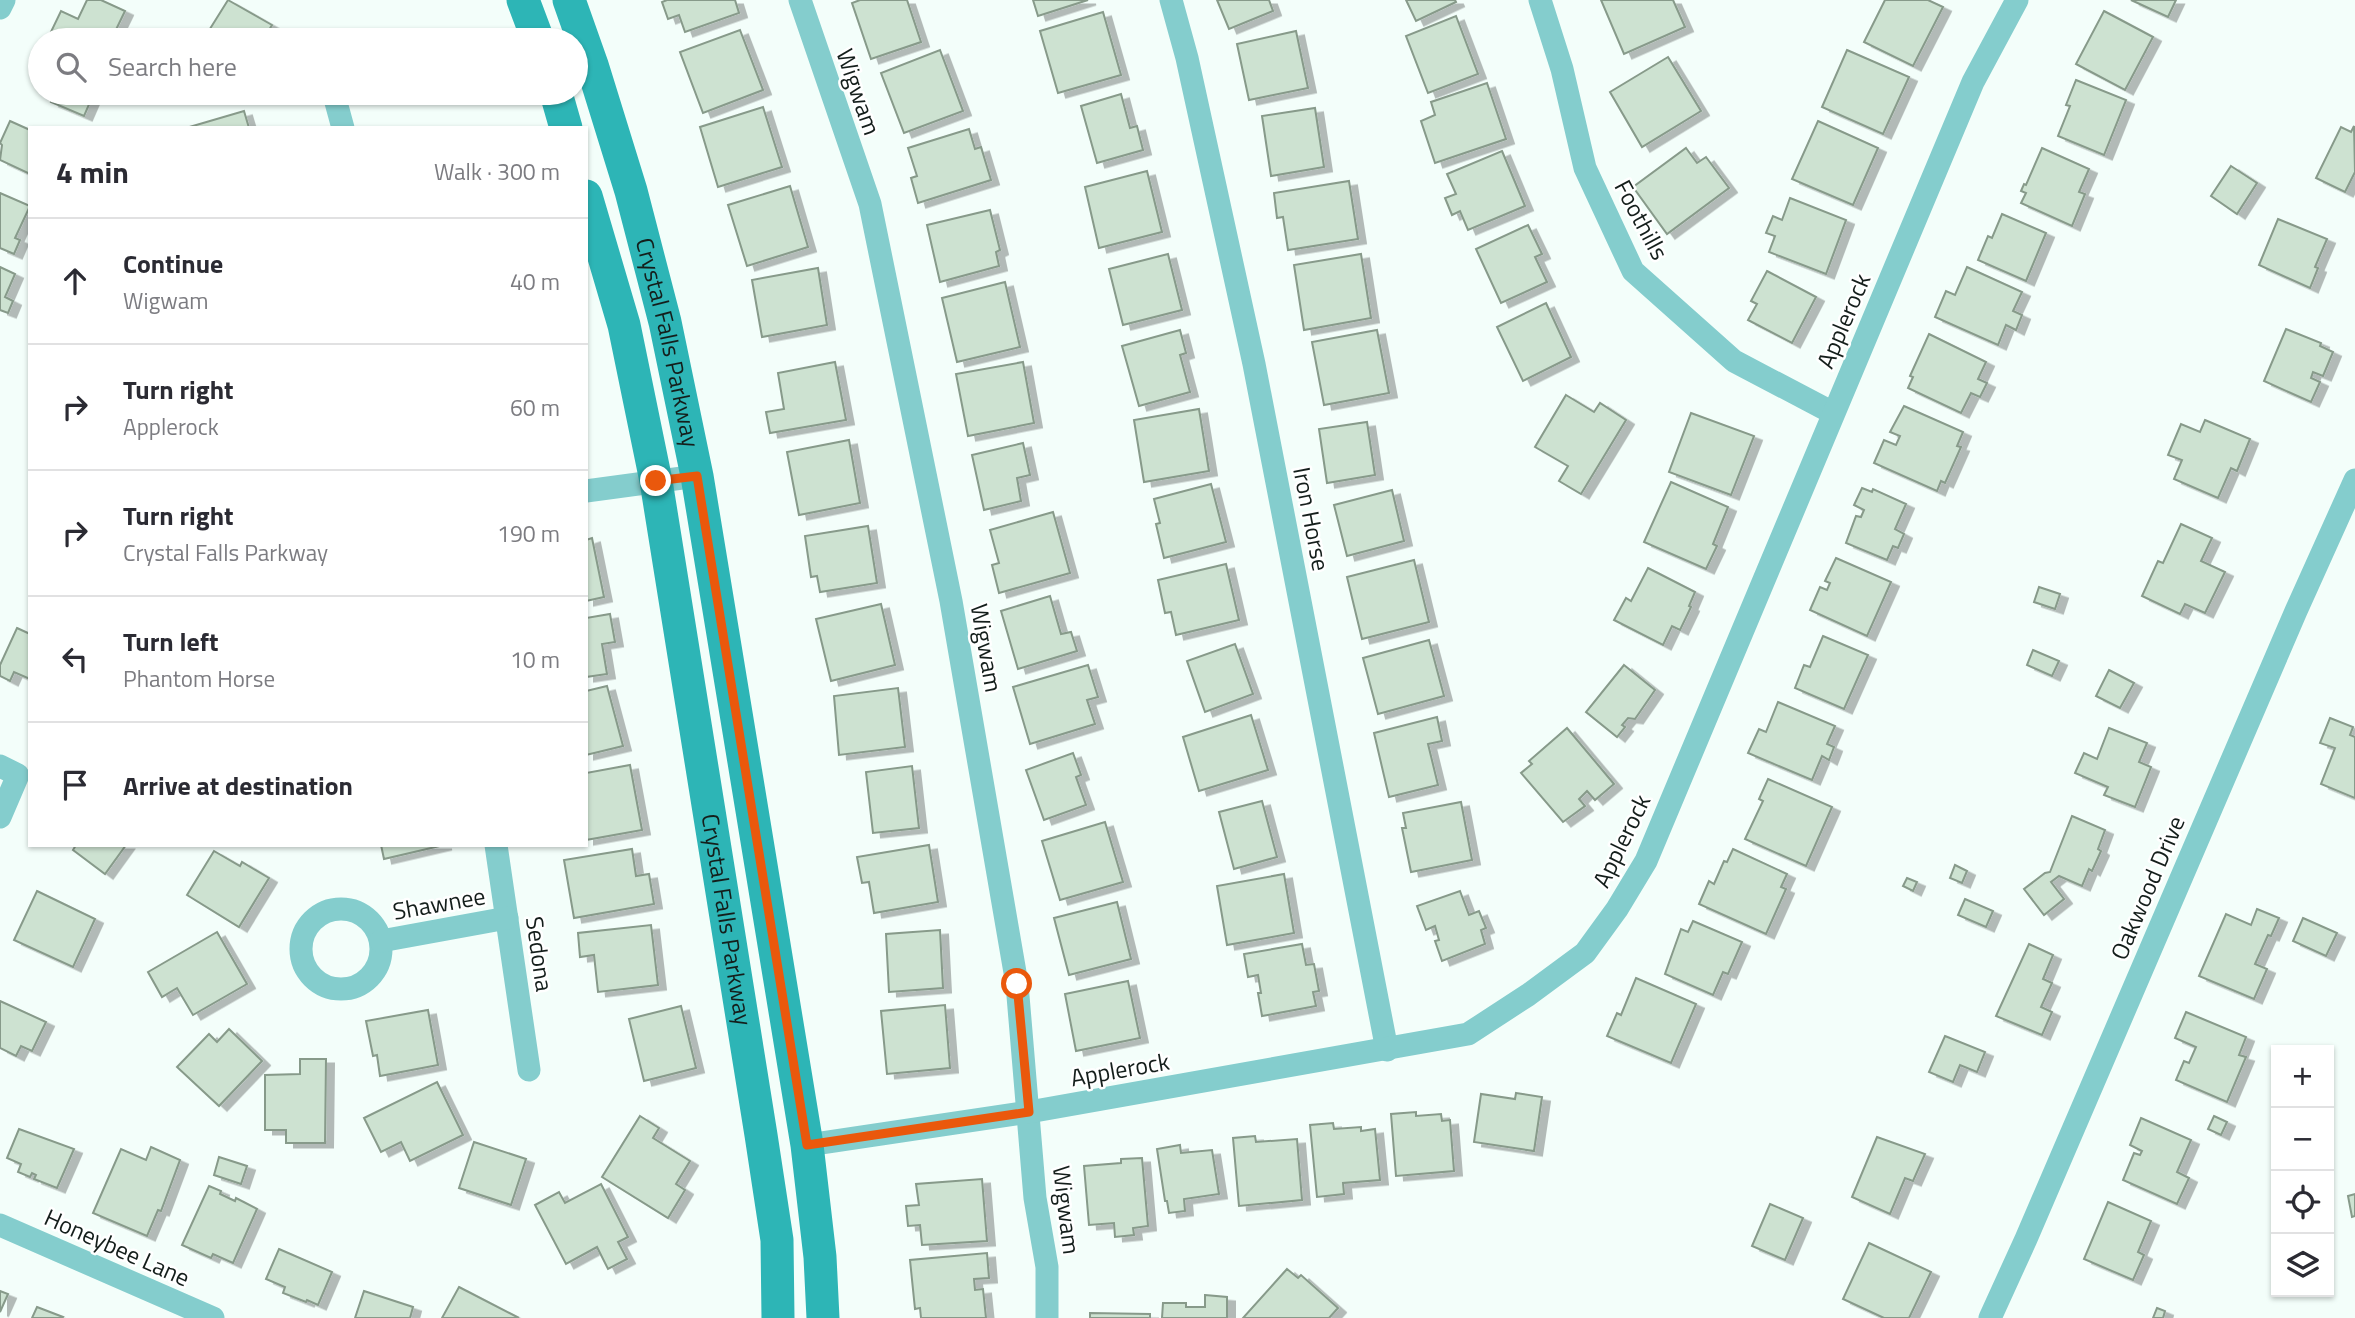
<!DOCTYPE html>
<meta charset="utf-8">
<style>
:root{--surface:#fff;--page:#f2f2f3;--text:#2b2b33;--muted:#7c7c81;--line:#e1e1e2}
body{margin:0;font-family:"Titillium Web",sans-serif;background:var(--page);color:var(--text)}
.controls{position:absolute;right:21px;bottom:21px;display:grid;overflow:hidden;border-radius:0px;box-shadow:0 2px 5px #0004}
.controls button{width:63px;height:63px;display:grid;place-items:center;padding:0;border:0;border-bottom:2px solid var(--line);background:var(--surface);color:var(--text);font:35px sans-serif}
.stop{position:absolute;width:21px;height:21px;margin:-16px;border:5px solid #ea580c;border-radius:50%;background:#fff}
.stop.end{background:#ea580c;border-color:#fff;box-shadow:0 2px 7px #0008}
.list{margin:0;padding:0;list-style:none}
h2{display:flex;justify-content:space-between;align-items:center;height:91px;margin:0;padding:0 28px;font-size:30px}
h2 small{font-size:23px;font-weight:400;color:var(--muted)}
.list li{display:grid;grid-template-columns:46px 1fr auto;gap:21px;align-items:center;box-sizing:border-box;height:126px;padding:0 28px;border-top:2px solid var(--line)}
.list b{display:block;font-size:26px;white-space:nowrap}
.list p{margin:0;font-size:23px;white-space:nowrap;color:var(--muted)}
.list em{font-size:23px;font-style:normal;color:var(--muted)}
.icon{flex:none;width:38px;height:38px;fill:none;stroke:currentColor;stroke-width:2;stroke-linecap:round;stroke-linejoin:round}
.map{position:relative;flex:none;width:2355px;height:1318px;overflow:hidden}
.search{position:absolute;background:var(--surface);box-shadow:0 2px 5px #0004;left:28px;top:28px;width:560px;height:77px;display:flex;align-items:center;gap:18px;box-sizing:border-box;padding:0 24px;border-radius:38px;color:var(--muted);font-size:26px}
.panel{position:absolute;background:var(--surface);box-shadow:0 2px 5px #0004;left:28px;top:126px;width:560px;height:721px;border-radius:0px}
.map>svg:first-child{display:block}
</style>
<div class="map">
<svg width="2355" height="1318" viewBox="0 0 2355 1318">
<defs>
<filter id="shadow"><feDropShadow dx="8" dy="4.5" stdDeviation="0" flood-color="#0004"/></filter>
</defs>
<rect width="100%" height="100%" fill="#f3fefa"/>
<g fill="#cde2d1" stroke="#879a8a" stroke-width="2" filter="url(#shadow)">
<path d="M87,0H101L125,11L111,40H52L48,38L61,11L78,19Z"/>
<path d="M228,0L272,25L263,40H203Z"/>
<path d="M667,0H735L739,13L685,32L679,15L668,19L662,2Z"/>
<path d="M860,0H907L921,42L871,59L852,3Z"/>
<path d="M1033,0H1088L1038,16Z"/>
<path d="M1217,0H1269L1273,11L1229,29Z"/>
<path d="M1406,0H1455L1456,2L1416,21Z"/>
<path d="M1601,0H1673L1685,27L1624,54Z"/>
<path d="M1885,0H1928L1943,7L1913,66L1864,42Z"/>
<path d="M2131,0H2176L2168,17Z"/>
<path d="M2104,11L2153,37L2125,90L2076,64Z"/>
<path d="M1103,12L1121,75L1058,93L1040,31Z"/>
<path d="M1456,16L1478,74L1428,93L1406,36Z"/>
<path d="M740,30L763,90L703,113L680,52Z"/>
<path d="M1296,31L1308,88L1249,100L1237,44Z"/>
<path d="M940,50L963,111L904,133L881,73Z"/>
<path d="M1847,50L1909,77L1883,134L1822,107Z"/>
<path d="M1668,57L1701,111L1642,147L1610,92Z"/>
<path d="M2076,80L2126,100L2104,155L2058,136L2070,106L2066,105Z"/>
<path d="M1487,83L1506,139L1435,163L1421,121L1435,115L1431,102Z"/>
<path d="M55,93H94L84,116L51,102Z"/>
<path d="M1121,94L1130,128L1137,126L1143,150L1097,163L1081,106Z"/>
<path d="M763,107L782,167L718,187L700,127Z"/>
<path d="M1315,108L1324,167L1271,176L1262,116Z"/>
<path d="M244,111L249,128H186Z"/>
<path d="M10,121L30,130V174L0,160L2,145L0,143Z"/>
<path d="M1818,121L1878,148L1853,205L1792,179Z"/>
<path d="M2354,126L2355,172L2345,192L2316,178L2341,127L2351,132Z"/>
<path d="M969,129L975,149L981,147L991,180L918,203L911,178L917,176L908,148Z"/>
<path d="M1686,148L1697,163L1706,157L1729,188L1667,234L1633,187Z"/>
<path d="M2042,148L2089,169L2079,192L2085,194L2072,226L2021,203L2026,193L2021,191L2024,184L2026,185Z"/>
<path d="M1502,151L1525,206L1468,230L1460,211L1452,215L1445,198L1456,194L1447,174Z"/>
<path d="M2231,166L2257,183L2237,214L2211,196Z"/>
<path d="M1147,171L1162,232L1099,248L1085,187Z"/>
<path d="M1349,181L1358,239L1288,250L1283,217L1277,218L1274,193Z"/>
<path d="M790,186L808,247L747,266L728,205Z"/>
<path d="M0,193L30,206L15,238L20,240L14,254L0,248Z"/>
<path d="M1790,198L1846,220L1826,274L1769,252L1775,236L1766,233L1773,216L1782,220Z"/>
<path d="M990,210L1000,250L996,252L999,266L940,282L927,225Z"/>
<path d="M2002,214L2046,233L2026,281L1978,260L1988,236L1992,238Z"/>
<path d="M2278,219L2327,239L2315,267L2318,268L2310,288L2259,265Z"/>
<path d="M1528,225L1542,254L1535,257L1547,282L1501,303L1476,249Z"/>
<path d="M1168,254L1182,310L1123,325L1109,269Z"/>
<path d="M1361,254L1371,318L1304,330L1294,265Z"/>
<path d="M0,267L15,274L5,297L13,301L8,313L0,310Z"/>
<path d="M1967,267L2022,292L2013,311L2022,315L2016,330L2006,325L1998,345L1935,317L1946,291L1955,295Z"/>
<path d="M818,268L827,325L762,337L752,280Z"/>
<path d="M1767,271L1816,297L1792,343L1748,320L1757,304L1751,301Z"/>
<path d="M1005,282L1020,347L957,362L942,298Z"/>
<path d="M1546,303L1571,357L1523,381L1497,327Z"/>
<path d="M2286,329L2321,343L2320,346L2333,352L2323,376L2313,372L2311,378L2320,382L2311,402L2264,381Z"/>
<path d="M1180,330L1186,353L1180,355L1190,392L1139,406L1122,346Z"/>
<path d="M1377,330L1389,393L1324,405L1312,342Z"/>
<path d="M1929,334L1986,362L1978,379L1987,383L1980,397L1971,393L1961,413L1908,388L1913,377L1910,376Z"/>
<path d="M835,362L846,420L770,433L766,412L784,409L778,373Z"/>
<path d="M1023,362L1034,423L968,436L956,374Z"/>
<path d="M1566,395L1594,412L1600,403L1626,420L1581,494L1559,481L1568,466L1535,447Z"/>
<path d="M1904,406L1963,432L1957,446L1961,447L1945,483L1941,481L1937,491L1874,463L1884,440L1896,445L1900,436L1890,432Z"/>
<path d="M1199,409L1209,471L1144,482L1134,420Z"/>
<path d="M1691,413L1754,436L1731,495L1669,472Z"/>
<path d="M2205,420L2250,439L2237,471L2231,468L2218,498L2174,479L2182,460L2168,455L2181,424L2200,432Z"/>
<path d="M1367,422L1375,475L1327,483L1319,429Z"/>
<path d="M849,440L860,503L799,515L787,452Z"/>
<path d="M1023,443L1030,475L1017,478L1021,501L984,510L972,455Z"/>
<path d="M1671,482L1728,507L1713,544L1717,546L1706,569L1644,542Z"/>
<path d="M1211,484L1226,542L1164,558L1156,524L1160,523L1154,499Z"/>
<path d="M1862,488L1872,492L1873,489L1906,504L1895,529L1904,534L1898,548L1893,546L1887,560L1846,543L1856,516L1861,517L1864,510L1854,505Z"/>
<path d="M1392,490L1404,541L1347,556L1334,505Z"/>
<path d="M1053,512L1070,573L999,593L992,565L999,563L990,530Z"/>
<path d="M2181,524L2212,538L2201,561L2225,572L2205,613L2185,604L2180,614L2142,596L2158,561L2163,563Z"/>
<path d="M868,526L877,583L820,592L817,576L811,577L805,536Z"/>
<path d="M592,538L604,597L586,601V540Z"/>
<path d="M1836,558L1891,582L1867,636L1810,610L1820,587L1827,590L1830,583L1825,581Z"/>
<path d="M1414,560L1429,622L1362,639L1347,577Z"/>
<path d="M1226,564L1239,620L1176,635L1171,612L1165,613L1158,580Z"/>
<path d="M1648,568L1695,592L1689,606L1691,607L1680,630L1672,626L1663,645L1614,620L1626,598L1631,601Z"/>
<path d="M2039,587L2060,594L2055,609L2034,602Z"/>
<path d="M1050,596L1061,634L1071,632L1077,651L1018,669L1001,611Z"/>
<path d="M881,604L895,665L831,681L816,619Z"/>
<path d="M610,614L615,642L602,644L607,674L586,677V618Z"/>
<path d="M17,628L30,634V679L14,672L10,681L0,676V665Z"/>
<path d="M1823,636L1868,655L1844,709L1795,688L1804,665L1810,667Z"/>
<path d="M1429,640L1444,696L1378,714L1363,658Z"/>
<path d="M1235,644L1253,694L1205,712L1187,661Z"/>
<path d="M2033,650L2059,661L2052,676L2027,665Z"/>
<path d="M1088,665L1098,697L1087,700L1095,724L1030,744L1013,687Z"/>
<path d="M1624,665L1655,690L1635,719L1628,718L1622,725L1625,727L1617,737L1586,712Z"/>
<path d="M2109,670L2134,683L2120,708L2096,696Z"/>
<path d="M607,686L623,746L586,755V691Z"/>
<path d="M898,688L905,747L839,755L834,696Z"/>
<path d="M1778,702L1835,726L1827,744L1834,747L1829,760L1822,756L1812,780L1748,753L1759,729L1766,732Z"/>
<path d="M1251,715L1268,770L1199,791L1183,737Z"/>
<path d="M1437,717L1442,741L1428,744L1438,785L1389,797L1374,733Z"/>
<path d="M2330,718L2353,727L2350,735L2355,737V798L2321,784L2335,748L2320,743Z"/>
<path d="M1567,728L1614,784L1595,800L1587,791L1579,799L1585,806L1563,822L1521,773L1532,764L1529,761Z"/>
<path d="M2109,728L2147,743L2139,762L2151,767L2135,807L2104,795L2108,787L2075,773L2084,753L2097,759Z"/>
<path d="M1073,753L1081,775L1076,777L1086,805L1044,820L1026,770Z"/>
<path d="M630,765L642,830L586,840V773Z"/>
<path d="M912,766L919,828L873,833L866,772Z"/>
<path d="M1768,779L1832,807L1806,866L1745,839L1763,801L1759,799Z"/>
<path d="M1262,801L1277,857L1234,869L1219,812Z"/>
<path d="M1461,802L1472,860L1411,872L1402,828H1406L1403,813Z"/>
<path d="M2072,816L2105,830L2098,849L2101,851L2092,871L2089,869L2082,886L2059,876L2051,882L2064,899L2044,915L2024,889L2045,873L2050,872Z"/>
<path d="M1105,822L1123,882L1060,900L1042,841Z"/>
<path d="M76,845H126L105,874L73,850Z"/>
<path d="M381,845H444L384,859Z"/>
<path d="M929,845L938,902L874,913L869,882L862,883L857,857Z"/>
<path d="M632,849L636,876L649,874L654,904L574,918L564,860Z"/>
<path d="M1733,849L1787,874L1781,887L1786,889L1766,934L1699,904L1709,881L1714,884L1724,861L1727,862Z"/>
<path d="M214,851L240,866L242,862L269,878L239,927L187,895Z"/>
<path d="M1955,865L1967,871L1962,883L1950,878Z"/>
<path d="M1284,874L1294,933L1227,945L1217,886Z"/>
<path d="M1907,878L1917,882L1913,891L1903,886Z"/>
<path d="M37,891L95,919L73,967L14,940Z"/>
<path d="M1460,891L1469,915L1479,911L1486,928L1481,930L1485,944L1442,961L1435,941L1439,940L1435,926L1426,930L1417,906Z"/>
<path d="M1965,899L1993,911L1986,927L1958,915Z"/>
<path d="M1117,902L1131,959L1069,975L1054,918Z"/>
<path d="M2257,909L2279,918L2271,936L2268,935L2255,964L2267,969L2254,999L2199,976L2226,914L2251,925Z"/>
<path d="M2303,918L2337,933L2326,956L2293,941Z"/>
<path d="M1693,921L1742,942L1728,974L1723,972L1713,995L1665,974L1681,929L1688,932Z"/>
<path d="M651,925L658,985L598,992L594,955L580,957L578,933Z"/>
<path d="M940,930L943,988L889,992L886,934Z"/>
<path d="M217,932L247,984L193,1015L177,988L162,997L148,972Z"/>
<path d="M1302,944L1306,965L1314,964L1319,991L1313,992L1316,1006L1262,1016L1258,993H1261L1258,975L1248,977L1244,954Z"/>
<path d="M2029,944L2053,955L2043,979L2052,983L2041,1007L2052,1012L2042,1035L1996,1016Z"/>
<path d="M1636,978L1696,1004L1671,1063L1607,1036L1617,1013L1621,1015Z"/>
<path d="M1128,981L1140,1038L1076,1051L1065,994Z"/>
<path d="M0,1001L46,1022L32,1051L21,1046L16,1056L0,1048Z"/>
<path d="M945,1005L950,1068L887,1074L881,1011Z"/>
<path d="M681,1006L696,1068L644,1081L629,1019Z"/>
<path d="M428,1010L438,1065L380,1076L377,1055L373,1056L366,1021Z"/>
<path d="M2186,1012L2246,1037L2239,1055L2246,1057L2227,1102L2176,1080L2184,1061L2189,1063L2196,1047L2175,1038Z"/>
<path d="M229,1029L262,1061L219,1106L177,1067L209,1034L217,1042Z"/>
<path d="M1945,1036L1985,1052L1977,1072L1960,1065L1953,1082L1929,1072Z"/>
<path d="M300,1059H326L325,1143H286V1130H265V1075L300,1074Z"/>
<path d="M437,1082L463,1135L410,1161L401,1142L381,1152L364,1118Z"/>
<path d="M1516,1093L1542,1097L1534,1151L1474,1142L1481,1094L1515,1099Z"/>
<path d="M1416,1112V1116L1441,1114L1442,1121L1450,1120L1454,1171L1396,1176L1391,1114Z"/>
<path d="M640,1116L659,1128L653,1138L690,1161L676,1184L685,1190L668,1218L602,1177Z"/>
<path d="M2214,1116L2227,1122L2221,1135L2208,1129Z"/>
<path d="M2141,1118L2191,1140L2177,1172L2189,1178L2177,1204L2123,1180L2134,1153L2140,1155L2142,1151L2130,1145Z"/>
<path d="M1333,1123L1334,1129L1361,1127V1131L1375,1129L1380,1180L1343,1183L1344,1194L1317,1197L1310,1125Z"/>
<path d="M19,1129L74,1149L57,1188L34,1179L36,1175L32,1173L30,1177L18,1172L21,1164L7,1158Z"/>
<path d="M1255,1136L1256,1142L1297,1139L1302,1200L1239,1206L1233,1138Z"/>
<path d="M1877,1137L1925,1154L1913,1181L1905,1178L1890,1214L1852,1197Z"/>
<path d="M474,1142L526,1159L511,1205L459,1188Z"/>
<path d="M1180,1145L1181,1153L1212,1150L1219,1194L1184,1199L1185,1211L1169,1213L1167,1201H1165L1157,1149Z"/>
<path d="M151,1147L180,1160L161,1211L158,1210L147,1236L93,1213L121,1149L146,1160Z"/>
<path d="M219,1157L247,1166L241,1184L214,1175Z"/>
<path d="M1142,1158L1148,1226L1133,1228L1134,1235L1115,1237L1114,1223L1089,1225L1084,1166L1121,1163V1159Z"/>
<path d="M982,1179L987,1241L922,1245L920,1225L908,1226L906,1206L919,1205L916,1184Z"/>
<path d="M601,1184L628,1237L618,1242L627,1259L608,1269L597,1247L566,1264L535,1205L559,1192L565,1203Z"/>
<path d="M209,1186L221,1191L220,1194L235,1201L236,1198L257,1209L233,1263L213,1254L211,1258L182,1245Z"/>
<path d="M2355,1194V1216L2352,1217L2348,1196Z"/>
<path d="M2108,1202L2151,1221L2138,1252L2144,1255L2133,1280L2084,1259Z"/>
<path d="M1770,1204L1803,1218L1785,1260L1752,1246Z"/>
<path d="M1869,1243L1931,1272L1909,1318H1884L1843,1299Z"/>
<path d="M279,1249L332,1272L318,1305L307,1300L306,1302L283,1293L285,1287L266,1279Z"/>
<path d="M987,1253L989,1278L974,1279L975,1290L983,1289L986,1318H921L920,1308L915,1309L910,1260Z"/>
<path d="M1287,1269L1298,1278L1301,1275L1338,1308L1329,1318H1243Z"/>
<path d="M459,1287L519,1318H442Z"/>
<path d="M0,1291L8,1294L0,1312Z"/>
<path d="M364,1291L413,1307L410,1318H355Z"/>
<path d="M1205,1295L1227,1297V1318H1162L1163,1303H1186V1307H1205Z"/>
<path d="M37,1307L63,1317L62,1318H32Z"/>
<path d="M2157,1308L2165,1311L2163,1318H2153Z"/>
<path d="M1090,1313L1150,1314V1318H1090Z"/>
</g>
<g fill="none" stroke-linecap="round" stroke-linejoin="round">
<g stroke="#84cdcd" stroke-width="23">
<path d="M800,0L870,204L951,601L1017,984L1035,1198L1047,1267V1318"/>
<path d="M1171,0L1187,58L1254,364L1387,1050"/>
<path d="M1540,0L1562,69L1585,168L1633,271L1734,361L1833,413"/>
<path d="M0,8L4,0"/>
<path d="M334,95L343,128"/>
<path d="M586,491L697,476"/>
<path d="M0,766L18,775L0,817"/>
<path d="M496,845L529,1070"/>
<circle cx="341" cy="949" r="40"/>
<path d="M381,941L507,918"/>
<path d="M807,1145L1029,1112L1468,1034L1528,995L1585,953L1617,909L1646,861L1973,82L2017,0"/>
<path d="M0,1225L213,1318"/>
<path d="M1990,1318L2026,1239L2296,611L2355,480"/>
</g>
<g stroke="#2db5b6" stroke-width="33">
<path d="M523,0L538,40"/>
<path id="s1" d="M569,0L592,65L631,191L665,322L697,476L807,1145L820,1257L823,1318"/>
<path d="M556,93L566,128"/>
<path id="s2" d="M586,196L624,325L656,481L761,1135L777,1240L778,1318"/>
</g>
</g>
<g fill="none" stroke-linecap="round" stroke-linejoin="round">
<path stroke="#ea580c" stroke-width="9" d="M656,481L697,476L807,1145L1029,1112L1017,984"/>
</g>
<g text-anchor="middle" stroke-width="5" stroke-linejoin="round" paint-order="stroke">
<g font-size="24" fill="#141e1b" stroke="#fff">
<text transform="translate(858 92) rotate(71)" y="8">Wigwam</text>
<text transform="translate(1641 220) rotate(62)" y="8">Foothills</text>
<text transform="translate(1844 321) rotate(-67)" y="8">Applerock</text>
<text dy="8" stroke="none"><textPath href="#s1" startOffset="357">Crystal Falls Parkway</textPath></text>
<text transform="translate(1311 519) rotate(79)" y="8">Iron Horse</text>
<text transform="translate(986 648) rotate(80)" y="8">Wigwam</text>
<text transform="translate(1622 841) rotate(-64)" y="8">Applerock</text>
<text transform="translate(2148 888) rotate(-67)" y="8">Oakwood Drive</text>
<text transform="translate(439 904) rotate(-10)" y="8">Shawnee</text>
<text dy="8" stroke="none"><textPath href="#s2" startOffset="738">Crystal Falls Parkway</textPath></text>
<text transform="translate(539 954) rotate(82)" y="8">Sedona</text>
<text transform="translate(1120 1070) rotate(-10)" y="8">Applerock</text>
<text transform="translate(1066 1210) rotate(83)" y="8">Wigwam</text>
<text transform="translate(117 1248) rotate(24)" y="8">Honeybee Lane</text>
</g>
</g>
</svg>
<div class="controls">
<button>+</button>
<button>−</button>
<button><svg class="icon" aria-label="locate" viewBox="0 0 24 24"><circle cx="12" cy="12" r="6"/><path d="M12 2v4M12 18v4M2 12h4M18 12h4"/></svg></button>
<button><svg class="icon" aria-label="layers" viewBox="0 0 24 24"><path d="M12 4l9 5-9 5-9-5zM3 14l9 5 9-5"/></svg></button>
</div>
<div class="stop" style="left:1017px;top:984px"></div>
<div class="stop end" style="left:656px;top:481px"></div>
<div class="search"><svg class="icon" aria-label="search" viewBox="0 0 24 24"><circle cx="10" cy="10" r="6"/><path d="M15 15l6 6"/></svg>Search here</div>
<section class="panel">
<h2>4 min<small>Walk · 300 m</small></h2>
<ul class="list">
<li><svg class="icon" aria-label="ahead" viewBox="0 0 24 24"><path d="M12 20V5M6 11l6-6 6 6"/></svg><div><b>Continue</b><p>Wigwam</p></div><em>40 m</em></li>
<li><svg class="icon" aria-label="right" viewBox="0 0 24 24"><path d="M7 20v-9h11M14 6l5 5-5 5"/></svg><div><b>Turn right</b><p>Applerock</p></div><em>60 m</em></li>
<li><svg class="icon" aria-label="right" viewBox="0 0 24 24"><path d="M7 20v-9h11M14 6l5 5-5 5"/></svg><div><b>Turn right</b><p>Crystal Falls Parkway</p></div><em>190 m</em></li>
<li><svg class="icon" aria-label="left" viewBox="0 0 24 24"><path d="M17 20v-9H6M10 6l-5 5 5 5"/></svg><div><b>Turn left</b><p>Phantom Horse</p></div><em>10 m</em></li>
<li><svg class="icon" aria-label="arrive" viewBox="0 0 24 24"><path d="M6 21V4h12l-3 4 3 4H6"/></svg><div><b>Arrive at destination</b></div></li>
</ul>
</section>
</div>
